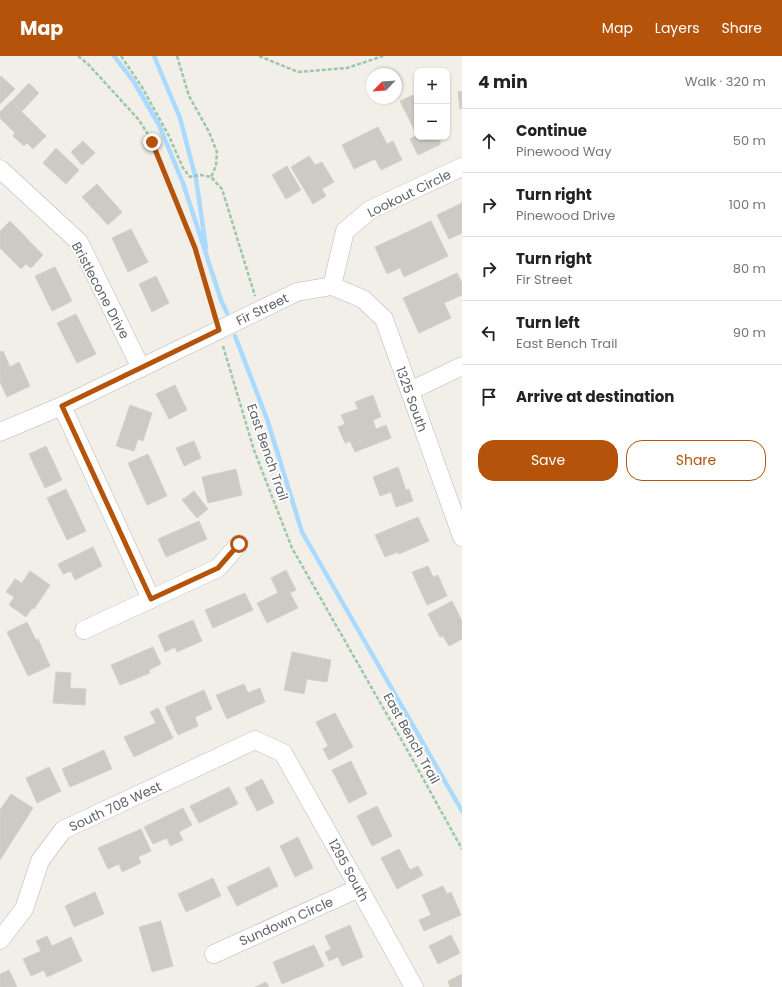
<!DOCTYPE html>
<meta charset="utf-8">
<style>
:root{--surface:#fff;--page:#f6f6f6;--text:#222;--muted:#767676;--line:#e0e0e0;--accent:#b45309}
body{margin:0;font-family:Poppins,sans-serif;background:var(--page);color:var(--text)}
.controls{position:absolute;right:12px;top:12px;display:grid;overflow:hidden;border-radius:8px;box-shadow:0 1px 3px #0004}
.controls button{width:36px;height:36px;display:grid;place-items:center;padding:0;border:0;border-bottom:1px solid var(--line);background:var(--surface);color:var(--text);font:20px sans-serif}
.compass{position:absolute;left:366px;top:12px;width:36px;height:36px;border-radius:50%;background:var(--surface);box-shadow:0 1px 3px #0004;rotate:245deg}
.stop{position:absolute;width:12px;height:12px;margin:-9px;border:3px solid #b45309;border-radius:50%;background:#fff}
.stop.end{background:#b45309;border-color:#fff;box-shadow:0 1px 4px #0008}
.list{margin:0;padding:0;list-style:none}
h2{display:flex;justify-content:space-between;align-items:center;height:52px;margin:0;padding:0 16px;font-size:17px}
h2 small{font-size:13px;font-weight:400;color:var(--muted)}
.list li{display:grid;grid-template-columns:26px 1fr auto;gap:12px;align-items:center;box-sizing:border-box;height:64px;padding:0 16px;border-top:1px solid var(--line)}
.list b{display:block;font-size:15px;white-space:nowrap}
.list p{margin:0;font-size:13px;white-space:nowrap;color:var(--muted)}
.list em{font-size:13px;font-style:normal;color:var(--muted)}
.actions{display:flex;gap:8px;padding:12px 16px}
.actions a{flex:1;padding:9px 0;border:1px solid var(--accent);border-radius:16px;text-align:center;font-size:14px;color:var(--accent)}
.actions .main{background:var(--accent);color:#fff}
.icon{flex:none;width:22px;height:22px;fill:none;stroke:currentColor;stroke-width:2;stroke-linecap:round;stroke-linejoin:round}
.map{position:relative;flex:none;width:462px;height:931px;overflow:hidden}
header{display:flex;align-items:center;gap:24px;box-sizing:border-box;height:56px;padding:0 20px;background:var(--accent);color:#fff}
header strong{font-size:19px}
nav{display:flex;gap:22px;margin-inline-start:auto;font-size:14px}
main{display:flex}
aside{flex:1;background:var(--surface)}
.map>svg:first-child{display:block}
</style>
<header>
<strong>Map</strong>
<nav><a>Map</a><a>Layers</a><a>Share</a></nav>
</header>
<main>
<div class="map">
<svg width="462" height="931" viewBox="0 0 462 931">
<rect width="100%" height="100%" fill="#f1efe8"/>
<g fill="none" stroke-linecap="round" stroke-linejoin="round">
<g stroke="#aadaff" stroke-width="4.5">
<path d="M114,0L134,26L159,69L183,127L221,244L227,257"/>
<path d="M154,0L180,62L196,123L206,192"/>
<path d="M235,280L267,363L302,476L462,755"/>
</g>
</g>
<g fill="#cccac5" stroke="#d6d1c6">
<path d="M1,20L15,33L0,48V21Z"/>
<path d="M29,27L39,37L22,55L12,45Z"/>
<path d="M462,35V52L460,53L458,36Z"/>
<path d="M413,39L417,47V81H437L441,88L418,99L410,83L417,79L400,45Z"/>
<path d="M11,45L46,80L33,93L27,87L24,90L13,80L15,77L0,62V56Z"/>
<path d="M378,71L387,88L393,85L402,104L381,114L375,103L354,113L342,89Z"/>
<path d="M83,85L95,97L82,109L71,96Z"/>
<path d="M56,92L79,114L66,128L43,107Z"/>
<path d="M309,100L315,109L322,106L334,126L322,133L326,140L313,148L291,111Z"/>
<path d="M287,110L301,134L286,143L272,119Z"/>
<path d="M97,128L122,156L108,169L82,141Z"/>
<path d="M462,147V177L449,183L437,159Z"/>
<path d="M10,165L43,199L31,212L26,208L21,213L0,192V175Z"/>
<path d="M431,165L448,200L404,221L400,212L387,218L375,191Z"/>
<path d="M131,173L148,206L128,216L112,182Z"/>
<path d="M55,211L72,245L52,255L35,220Z"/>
<path d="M457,217L462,227V239L444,247L451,262L419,277L403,242Z"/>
<path d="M156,220L169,247L152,256L139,228Z"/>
<path d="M76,258L96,298L77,307L57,267Z"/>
<path d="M3,295L10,311L19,306L30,330L7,341L0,326V296Z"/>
<path d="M175,329L187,354L169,363L156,338Z"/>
<path d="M373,339L381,361L373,364L376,373L386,369L391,382L355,396L350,385L345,387L338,371L345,368L341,359L358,353L355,346Z"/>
<path d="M130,349L152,357L143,385L138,383L134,395L116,390Z"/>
<path d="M194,385L201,402L184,410L176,392Z"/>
<path d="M46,390L62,424L45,432L29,398Z"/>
<path d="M148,398L167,440L147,449L128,407Z"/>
<path d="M398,411L406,434L409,433L413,445L396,451L391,436L380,440L373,421Z"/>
<path d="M236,413L242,439L208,447L202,421Z"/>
<path d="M66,433L86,475L67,484L47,442Z"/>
<path d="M194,435L208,453L197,462L182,444Z"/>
<path d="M418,461L429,485L399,498L398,496L385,501L375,479Z"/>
<path d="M199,465L207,483L166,501L158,483Z"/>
<path d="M93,491L102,510L75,524L71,515L63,518L58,508Z"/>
<path d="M428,510L433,521L438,519L447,540L427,549L412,516Z"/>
<path d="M286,514L296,534L290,537L298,552L267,567L257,547L278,537L271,522Z"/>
<path d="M30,515L50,529L34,553L32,552L26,561L9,549L14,541L6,536L15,523L22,527Z"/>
<path d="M245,537L253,554L213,572L205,554Z"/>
<path d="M452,545L462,565V583L449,590L443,580L440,581L428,558Z"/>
<path d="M193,564L202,585L177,596L175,591L165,596L158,579Z"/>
<path d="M27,566L36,584L38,583L50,610L28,620L7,576Z"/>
<path d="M153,591L161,608L149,614L150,617L120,629L111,609Z"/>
<path d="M292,596L331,604L327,626L307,623L304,638L284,634Z"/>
<path d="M56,616L71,617L70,632L86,633L85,649L53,647Z"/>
<path d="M244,628L248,637L260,632L265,646L227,663L216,639Z"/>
<path d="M204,634L212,653L195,661L198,670L178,679L165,651Z"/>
<path d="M158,652L173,682L134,701L124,681L156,667L150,656Z"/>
<path d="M335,657L353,691L329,704L323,693L328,690L316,666Z"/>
<path d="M104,694L112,713L70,731L62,713Z"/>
<path d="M351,705L367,738L349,747L332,714Z"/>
<path d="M49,711L61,735L37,747L26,722Z"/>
<path d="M262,723L274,747L257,755L245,732Z"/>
<path d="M229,731L238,748L199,767L190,750Z"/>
<path d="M11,738L33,752L0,804V754Z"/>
<path d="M377,750L392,780L372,790L357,760Z"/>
<path d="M183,752L192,769L179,776L183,784L170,790L167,782L153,788L144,771Z"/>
<path d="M141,773L151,795L138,801L141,807L122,816L119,808L108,813L98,792Z"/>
<path d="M298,781L313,812L295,821L280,790Z"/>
<path d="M399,793L410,814L418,810L423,819L397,833L381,802Z"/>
<path d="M269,811L278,830L237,850L227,831Z"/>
<path d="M213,822L221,840L186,856L178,838Z"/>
<path d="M443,830L447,838L451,836L461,859L424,875L419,864L431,859L422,839Z"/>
<path d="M95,836L104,858L74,871L65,850Z"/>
<path d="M161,865L173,910L152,916L139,871Z"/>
<path d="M350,869L363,901L342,910L338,901L329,905L325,896L331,893L325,880Z"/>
<path d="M451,879L460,897L438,908L429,890Z"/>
<path d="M47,880L52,890L71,881L82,905L47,921L44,914L31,920L23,903L41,895L36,885Z"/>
<path d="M314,889L324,910L282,928L273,906Z"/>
<path d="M9,914L17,931H0V918Z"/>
<path d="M462,918V931H450L448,925Z"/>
<path d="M266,926L269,931H255Z"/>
</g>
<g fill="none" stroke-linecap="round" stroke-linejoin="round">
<defs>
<g id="minor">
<path d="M0,113L79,186L141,312"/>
<path d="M332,230L363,243L384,263L462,481"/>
<path d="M332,230L345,175L370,154L462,111"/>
<path d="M410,335L462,310"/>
<path d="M62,350L151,543"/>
<path d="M0,376L62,350L219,274L297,236L332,230"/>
<path d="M84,574L218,512L239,488"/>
<path d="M0,884L24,853L40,805L63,774L255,684L283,697L359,832L414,931"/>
<path d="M214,898L359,832"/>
</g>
</defs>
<use href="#minor" stroke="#b5b8bc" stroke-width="19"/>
<g stroke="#9cc7a9" stroke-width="2.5" stroke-dasharray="4 2" stroke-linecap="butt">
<path d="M78,0L88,8L139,64L152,85L195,192L215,260"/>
<path d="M121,0L142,31L169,80L183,112L190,121L201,119L211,121L222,133L255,240"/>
<path d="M177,0L189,40L209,76L217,96L216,110L211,121"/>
<path d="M259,0L298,16L347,12L383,0"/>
<path d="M223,290L254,394L292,492L414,706L462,793"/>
</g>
<use href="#minor" stroke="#fff" stroke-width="18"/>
</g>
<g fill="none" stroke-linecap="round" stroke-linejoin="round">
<path stroke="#b45309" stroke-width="5" d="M152,86L195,192L219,274L62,350L151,543L218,512L239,488"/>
</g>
<g text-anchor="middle" stroke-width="3.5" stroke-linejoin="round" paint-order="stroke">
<g font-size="13" fill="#5f6368" stroke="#fff">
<text transform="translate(409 137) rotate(-26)" y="5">Lookout Circle</text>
<text transform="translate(101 234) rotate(62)" y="5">Bristlecone Drive</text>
<text transform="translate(262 253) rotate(-26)" y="5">Fir Street</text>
<text transform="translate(412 343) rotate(70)" y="5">1325 South</text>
<text transform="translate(268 396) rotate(71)" y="5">East Bench Trail</text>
<text transform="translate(412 682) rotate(61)" y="5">East Bench Trail</text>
<text transform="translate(115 750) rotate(-25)" y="5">South 708 West</text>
<text transform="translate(349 814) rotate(61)" y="5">1295 South</text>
<text transform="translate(286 865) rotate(-24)" y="5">Sundown Circle</text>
</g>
</g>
</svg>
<div class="controls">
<button>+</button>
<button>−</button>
</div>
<svg class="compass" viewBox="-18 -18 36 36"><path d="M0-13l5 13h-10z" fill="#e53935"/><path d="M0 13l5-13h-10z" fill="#767676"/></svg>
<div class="stop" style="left:239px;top:488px"></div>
<div class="stop end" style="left:152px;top:86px"></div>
</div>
<aside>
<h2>4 min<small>Walk · 320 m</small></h2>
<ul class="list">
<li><svg class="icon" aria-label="ahead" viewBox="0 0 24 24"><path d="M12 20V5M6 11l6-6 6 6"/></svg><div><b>Continue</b><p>Pinewood Way</p></div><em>50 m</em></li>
<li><svg class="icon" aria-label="right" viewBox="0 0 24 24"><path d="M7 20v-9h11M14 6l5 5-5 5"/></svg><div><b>Turn right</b><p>Pinewood Drive</p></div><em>100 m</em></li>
<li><svg class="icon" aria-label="right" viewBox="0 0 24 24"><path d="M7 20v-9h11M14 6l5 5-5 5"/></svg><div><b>Turn right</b><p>Fir Street</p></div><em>80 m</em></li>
<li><svg class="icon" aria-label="left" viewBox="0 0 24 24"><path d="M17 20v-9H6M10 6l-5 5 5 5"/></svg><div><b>Turn left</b><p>East Bench Trail</p></div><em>90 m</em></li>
<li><svg class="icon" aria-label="arrive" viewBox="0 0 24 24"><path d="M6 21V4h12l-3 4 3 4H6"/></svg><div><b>Arrive at destination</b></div></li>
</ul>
<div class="actions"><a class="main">Save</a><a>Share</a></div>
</aside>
</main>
